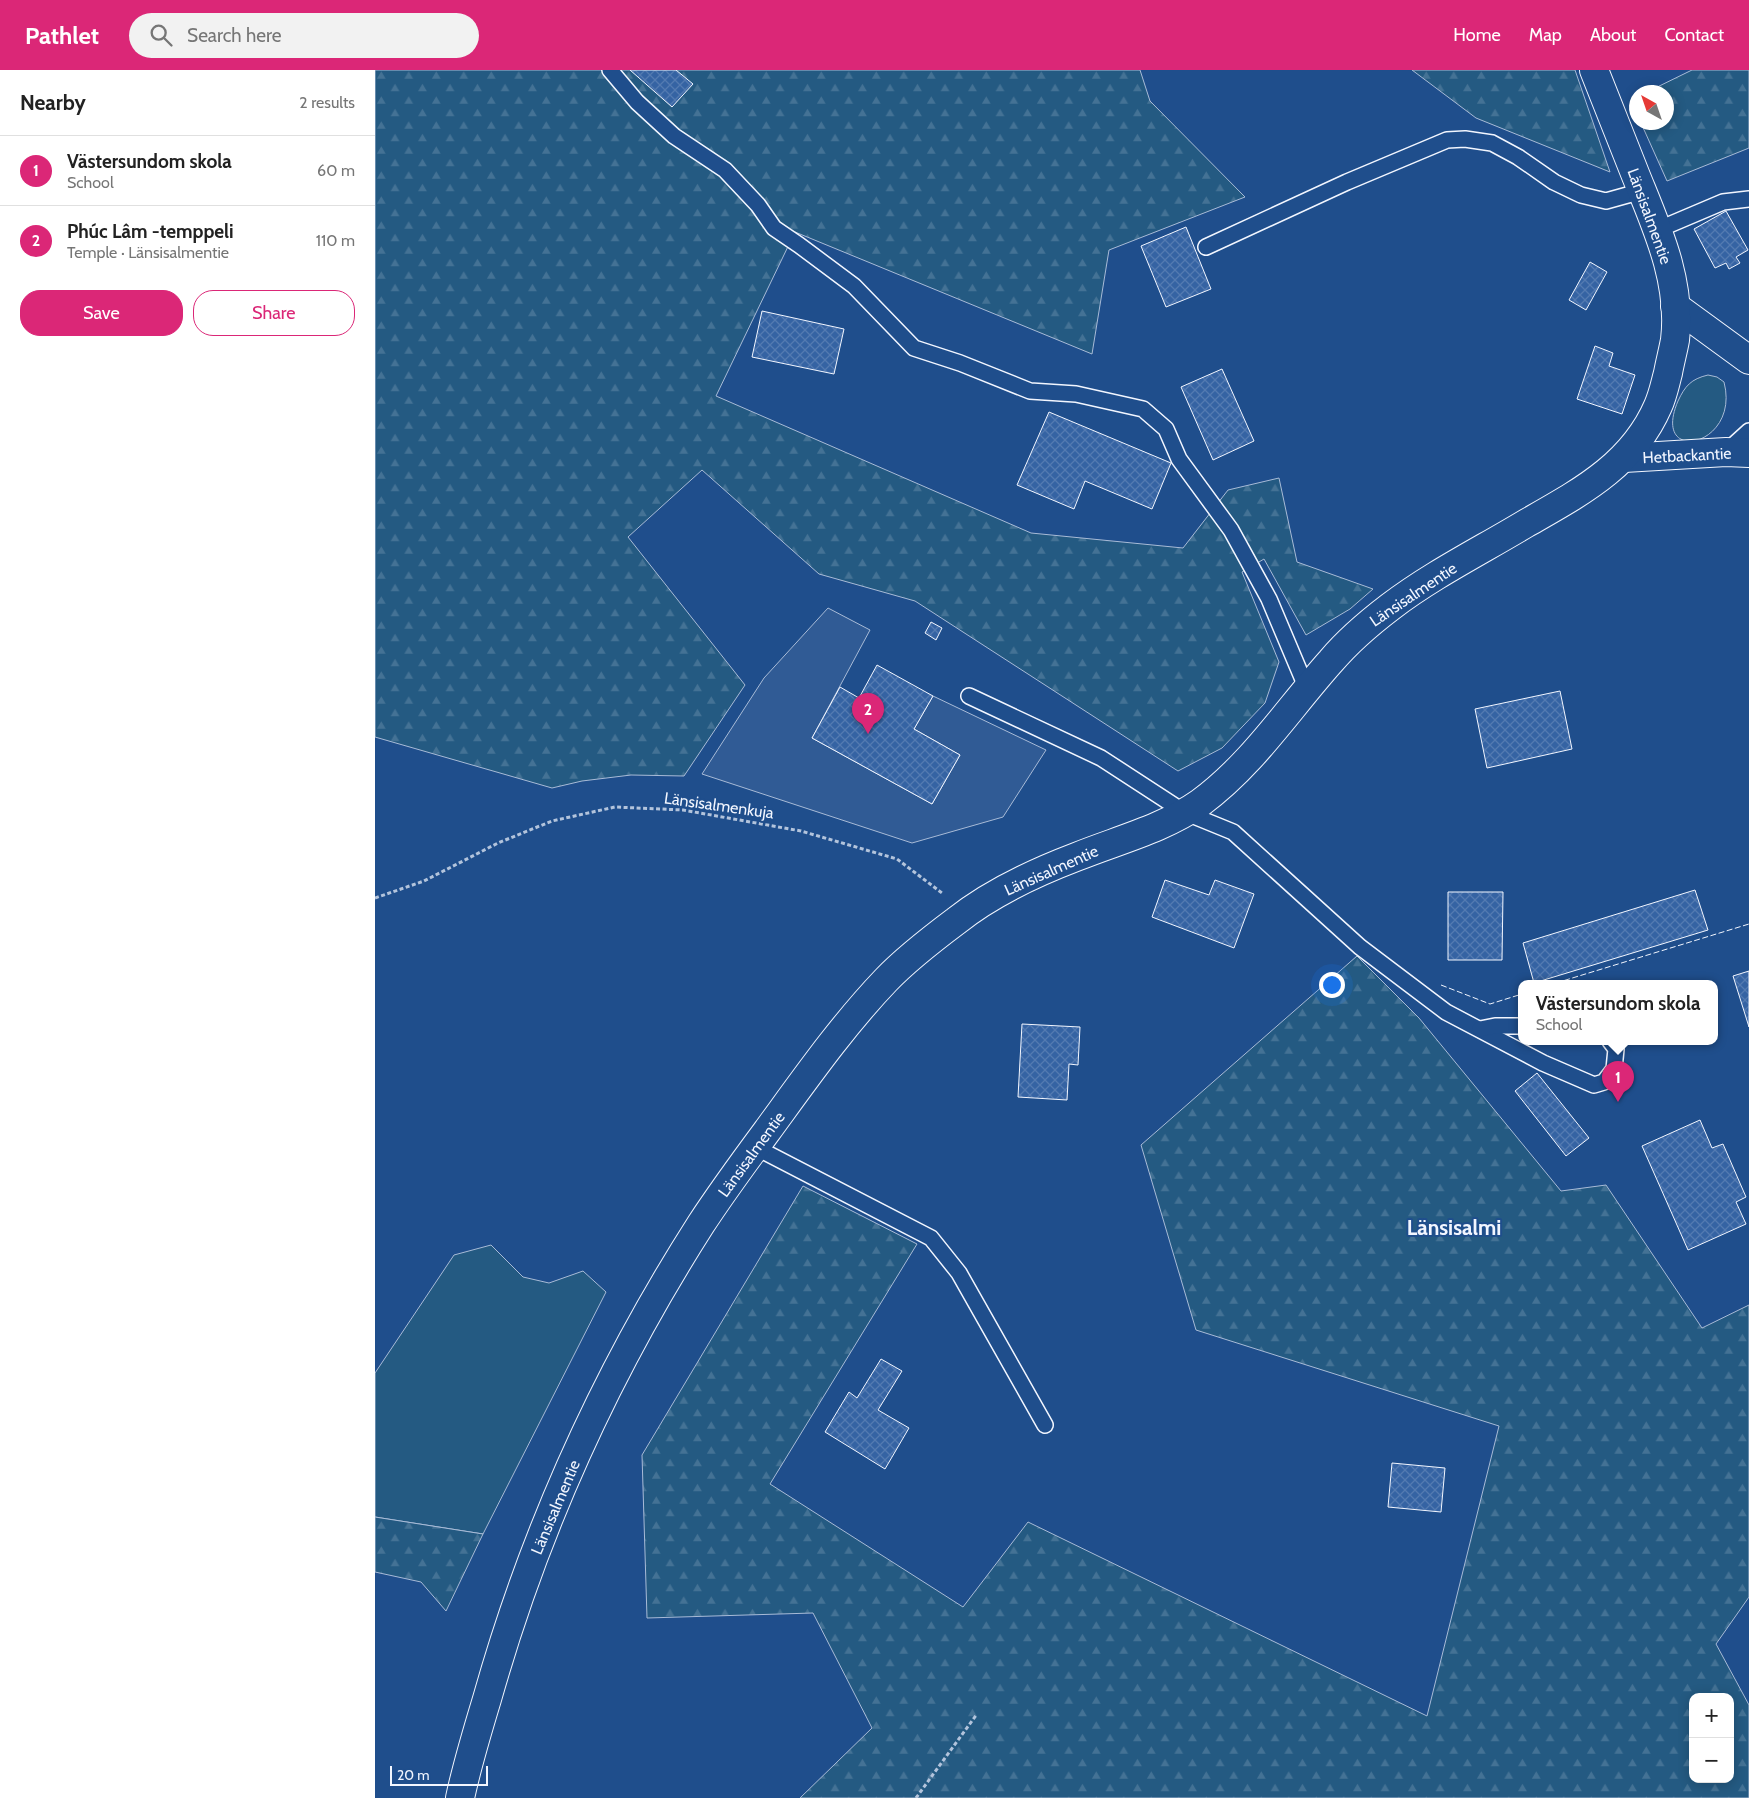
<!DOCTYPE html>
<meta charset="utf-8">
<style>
:root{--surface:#fff;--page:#f2f2f2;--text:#222;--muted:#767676;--line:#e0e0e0;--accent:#db2777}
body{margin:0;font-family:Cabin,sans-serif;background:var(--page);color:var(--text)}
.controls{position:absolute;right:15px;bottom:15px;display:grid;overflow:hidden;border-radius:10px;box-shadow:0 2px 12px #0003}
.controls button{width:45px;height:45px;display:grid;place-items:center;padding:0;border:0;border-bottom:1px solid var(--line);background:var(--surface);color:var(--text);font:25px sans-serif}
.compass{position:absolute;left:1254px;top:15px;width:45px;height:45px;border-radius:50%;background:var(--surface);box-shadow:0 2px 12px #0003;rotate:320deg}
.scale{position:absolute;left:15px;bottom:12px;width:98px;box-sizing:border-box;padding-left:5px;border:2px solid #f2f6ff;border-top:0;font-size:14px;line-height:18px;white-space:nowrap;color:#f2f6ff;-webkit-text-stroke:4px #1f4e8c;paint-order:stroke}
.you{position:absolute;left:956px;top:914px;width:18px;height:18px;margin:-12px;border:4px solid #fff;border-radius:50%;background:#1a73e8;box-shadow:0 0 0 8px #1a73e833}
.badge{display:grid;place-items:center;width:32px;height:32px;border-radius:50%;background:var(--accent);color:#fff;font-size:16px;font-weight:700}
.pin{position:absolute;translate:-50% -41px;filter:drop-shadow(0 1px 2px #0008)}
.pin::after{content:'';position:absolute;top:26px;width:18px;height:15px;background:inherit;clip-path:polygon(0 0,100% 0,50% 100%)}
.popup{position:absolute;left:1143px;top:910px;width:200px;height:65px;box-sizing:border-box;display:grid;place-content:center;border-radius:10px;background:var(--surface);filter:drop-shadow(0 1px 4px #0005);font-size:16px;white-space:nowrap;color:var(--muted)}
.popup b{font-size:19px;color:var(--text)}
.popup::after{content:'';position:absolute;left:50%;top:100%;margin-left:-10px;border:10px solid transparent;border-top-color:var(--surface)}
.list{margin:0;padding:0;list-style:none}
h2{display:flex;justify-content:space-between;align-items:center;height:65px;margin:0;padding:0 20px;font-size:21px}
h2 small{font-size:16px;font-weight:400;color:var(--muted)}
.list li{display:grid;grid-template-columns:32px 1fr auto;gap:15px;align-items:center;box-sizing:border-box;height:70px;padding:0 20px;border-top:1px solid var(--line)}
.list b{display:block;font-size:19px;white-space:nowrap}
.list p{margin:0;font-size:16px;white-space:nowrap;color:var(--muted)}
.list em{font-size:16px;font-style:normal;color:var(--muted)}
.actions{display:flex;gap:10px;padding:15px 20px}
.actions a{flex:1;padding:11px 0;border:1px solid var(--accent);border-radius:20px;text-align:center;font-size:18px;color:var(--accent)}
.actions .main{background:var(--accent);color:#fff}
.icon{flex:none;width:28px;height:28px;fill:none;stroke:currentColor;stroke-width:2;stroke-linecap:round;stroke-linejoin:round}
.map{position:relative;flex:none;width:1374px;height:1728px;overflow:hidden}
header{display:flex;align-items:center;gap:30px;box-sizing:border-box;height:70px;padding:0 25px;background:var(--accent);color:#fff}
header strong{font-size:24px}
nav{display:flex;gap:28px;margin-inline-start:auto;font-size:18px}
.search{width:350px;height:45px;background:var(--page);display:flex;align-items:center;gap:12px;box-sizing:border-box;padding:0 18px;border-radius:28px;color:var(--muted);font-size:19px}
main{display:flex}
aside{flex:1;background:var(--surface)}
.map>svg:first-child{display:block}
</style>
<header>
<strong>Pathlet</strong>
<div class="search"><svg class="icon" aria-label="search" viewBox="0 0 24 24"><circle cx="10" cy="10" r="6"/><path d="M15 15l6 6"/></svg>Search here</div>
<nav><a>Home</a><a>Map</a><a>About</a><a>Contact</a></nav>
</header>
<main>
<aside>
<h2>Nearby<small>2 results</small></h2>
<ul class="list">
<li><span class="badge">1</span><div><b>Västersundom skola</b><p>School</p></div><em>60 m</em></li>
<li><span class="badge">2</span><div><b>Phúc Lâm -temppeli</b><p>Temple · Länsisalmentie</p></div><em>110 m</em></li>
</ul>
<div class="actions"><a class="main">Save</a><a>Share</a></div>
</aside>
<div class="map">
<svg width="1374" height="1728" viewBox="0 0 1374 1728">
<defs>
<pattern id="forest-firs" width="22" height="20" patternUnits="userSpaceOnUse" patternTransform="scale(1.25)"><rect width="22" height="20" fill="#245a82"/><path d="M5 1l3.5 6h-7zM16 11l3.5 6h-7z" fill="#447295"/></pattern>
<pattern id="building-cross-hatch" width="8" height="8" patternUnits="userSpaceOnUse" patternTransform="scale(1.25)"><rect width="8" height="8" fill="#3563a3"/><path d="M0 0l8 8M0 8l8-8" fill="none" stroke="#537ab1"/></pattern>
</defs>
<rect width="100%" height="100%" fill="#1f4e8c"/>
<g fill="#245a82" stroke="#a8bbd7">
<path d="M1333,305L1342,307L1349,312C1366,377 1275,396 1303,331C1310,316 1316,309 1333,305Z"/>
<path d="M116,1175L148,1207L174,1213L208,1201L231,1222L108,1464L0,1447V1303L79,1185Z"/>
</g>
<g fill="url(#forest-firs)" stroke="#a8bbd7" fill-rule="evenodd">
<path d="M0,0H765L775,31L870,127L734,180L717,284L420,162L341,326L656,463L808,478L853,420L904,408L922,492L998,519L975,539L931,565L889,489L867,502L904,592L890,633L847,678L803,701L540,531L444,504L327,400L253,467L370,615L309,706L256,705L207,711L177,718L0,667Z"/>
<path d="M1037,0H1200L1235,102L1101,48Z"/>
<path d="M1317,0H1374V78L1292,111L1266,53L1292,52V22H1272Z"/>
<path d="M982,886L1044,948L1186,1121L1231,1115L1327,1258L1374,1235V1527L1341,1574L1374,1635V1728H425L497,1658L438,1543L272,1548L267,1385L428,1116L542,1174L395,1414L588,1537L653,1452L1052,1646L1124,1356L821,1260L766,1075ZM1318,1627H1355V1709H1318Z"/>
<path d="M0,1447L108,1464L71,1541L46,1512L0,1502Z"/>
</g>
<path fill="#305b95" stroke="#a8bbd7" d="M453,538L495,560L437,668L557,734L585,685L539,659L558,626L671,680L628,747L537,773L327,704L389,608Z"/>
<g fill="url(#building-cross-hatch)" stroke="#f2f6ff">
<path d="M255,0H301L318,14L297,37Z"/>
<path d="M1351,141L1373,180L1361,187L1365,193L1354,199L1351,193L1340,198L1319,159Z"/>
<path d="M811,157L836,219L791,237L766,176Z"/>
<path d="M1215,192L1232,202L1211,240L1194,230Z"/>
<path d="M387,241L469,259L459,304L377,287Z"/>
<path d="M1220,276L1238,283L1234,296L1260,305L1247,344L1202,329Z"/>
<path d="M847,299L879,371L838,390L806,317Z"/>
<path d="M674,342L796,393L777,439L710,411L699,439L642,415Z"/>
<path d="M556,552L567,558L561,570L550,563Z"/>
<path d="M502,595L558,626L539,659L585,685L557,734L437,668L465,617L484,628Z"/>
<path d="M1185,621L1197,679L1112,698L1100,639Z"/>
<path d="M790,810L834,825L840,810L879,824L859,878L777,847Z"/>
<path d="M1320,820L1333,860L1159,913L1148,873Z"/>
<path d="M1073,822H1128L1127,890H1073Z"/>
<path d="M1374,901V957L1358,906Z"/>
<path d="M647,954L705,957L703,995L694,994L692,1030L643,1027Z"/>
<path d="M1162,1003L1214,1068L1191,1086L1140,1021Z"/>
<path d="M1325,1050L1337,1078L1348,1074L1371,1127L1361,1132L1371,1154L1313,1180L1267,1076Z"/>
<path d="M506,1289L527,1301L503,1340L534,1358L510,1399L450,1362L474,1322L482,1328Z"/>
<path d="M1017,1393L1070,1398L1066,1442L1013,1437Z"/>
</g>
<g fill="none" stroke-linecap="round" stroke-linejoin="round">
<defs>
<g id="lane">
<path d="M235,0L262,32L299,66L350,100L383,135L399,158L424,175L479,216L539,278L585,293L655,321L701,324L768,339L791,359L804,389L856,460L894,529L932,619"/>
<path d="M1282,160L1348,132L1374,129"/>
<path d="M831,177L972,112L1072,70L1090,69L1117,73L1143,87L1179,112L1206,125L1231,131L1267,121"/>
<path d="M1352,381L1374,361"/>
<path d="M594,626L726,688L809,742L858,762L985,877L1071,942L1168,993L1219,1015L1229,1012L1239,999L1241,979L1235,971"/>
<path d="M1105,959L1120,956H1147"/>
<path d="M380,1077L556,1168L584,1203L670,1355"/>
</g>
<g id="street">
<path d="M1300,236L1374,290"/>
<path d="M1249,388L1351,382L1374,383"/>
</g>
<path id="secondary" d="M85,1728C92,1695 102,1662 112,1629C159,1462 232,1301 326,1154C347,1122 369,1092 392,1061C430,1009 467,956 511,910C532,888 557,869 581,851C616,823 659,803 701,787C743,770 788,759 825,733C878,694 913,639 956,591C973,571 994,553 1015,537C1057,505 1105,481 1150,454C1204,423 1257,396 1283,336C1288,325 1290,314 1293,303C1295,292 1298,281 1300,270C1307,212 1282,158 1261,106C1247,71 1233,35 1219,0"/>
</defs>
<use href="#lane" stroke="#f2f6ff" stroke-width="18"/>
<use href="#street" stroke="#f2f6ff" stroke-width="30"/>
<use href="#secondary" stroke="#f2f6ff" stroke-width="30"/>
<g stroke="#b3c4dc" stroke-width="3" stroke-dasharray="4 2.5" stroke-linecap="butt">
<path d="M0,828L49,811L123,773L177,751L240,737L308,740L426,761L522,789L567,823"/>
<path d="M541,1728L602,1644"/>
</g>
<use href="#lane" stroke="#1f4e8c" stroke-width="15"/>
<use href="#street" stroke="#1f4e8c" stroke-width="28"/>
<use href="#secondary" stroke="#1f4e8c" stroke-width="28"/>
<g stroke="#f2f6ff" stroke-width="1" stroke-dasharray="6 2.5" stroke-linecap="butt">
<path d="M1181,913L1374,854"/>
<path d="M1066,915L1115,934L1147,924"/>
</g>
</g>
<g text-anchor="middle" stroke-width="4" stroke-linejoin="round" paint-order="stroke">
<g font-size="16" fill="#f2f6ff" stroke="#1f4e8c">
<text transform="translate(1275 146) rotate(70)" y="6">Länsisalmentie</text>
<text transform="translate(1312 385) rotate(-3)" y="6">Hetbackantie</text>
<text transform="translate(1038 524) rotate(-34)" y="6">Länsisalmentie</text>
<text transform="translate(344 735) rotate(8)" y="6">Länsisalmenkuja</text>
<text transform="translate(676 800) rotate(-24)" y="6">Länsisalmentie</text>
<text transform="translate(376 1084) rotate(-54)" y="6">Länsisalmentie</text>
<text transform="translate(180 1437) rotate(-67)" y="6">Länsisalmentie</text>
</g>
<g font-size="21" font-weight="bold" fill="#f2f6ff" stroke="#1f4e8c">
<text x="1079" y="1165">Länsisalmi</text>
</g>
</g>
</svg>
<div class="controls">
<button>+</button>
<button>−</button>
</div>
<svg class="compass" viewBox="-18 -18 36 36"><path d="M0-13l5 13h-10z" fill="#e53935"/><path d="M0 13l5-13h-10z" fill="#767676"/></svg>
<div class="scale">20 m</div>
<div class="you"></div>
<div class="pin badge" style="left:1243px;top:1032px">1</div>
<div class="popup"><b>Västersundom skola</b>School</div>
<div class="pin badge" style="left:493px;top:664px">2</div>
</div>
</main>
